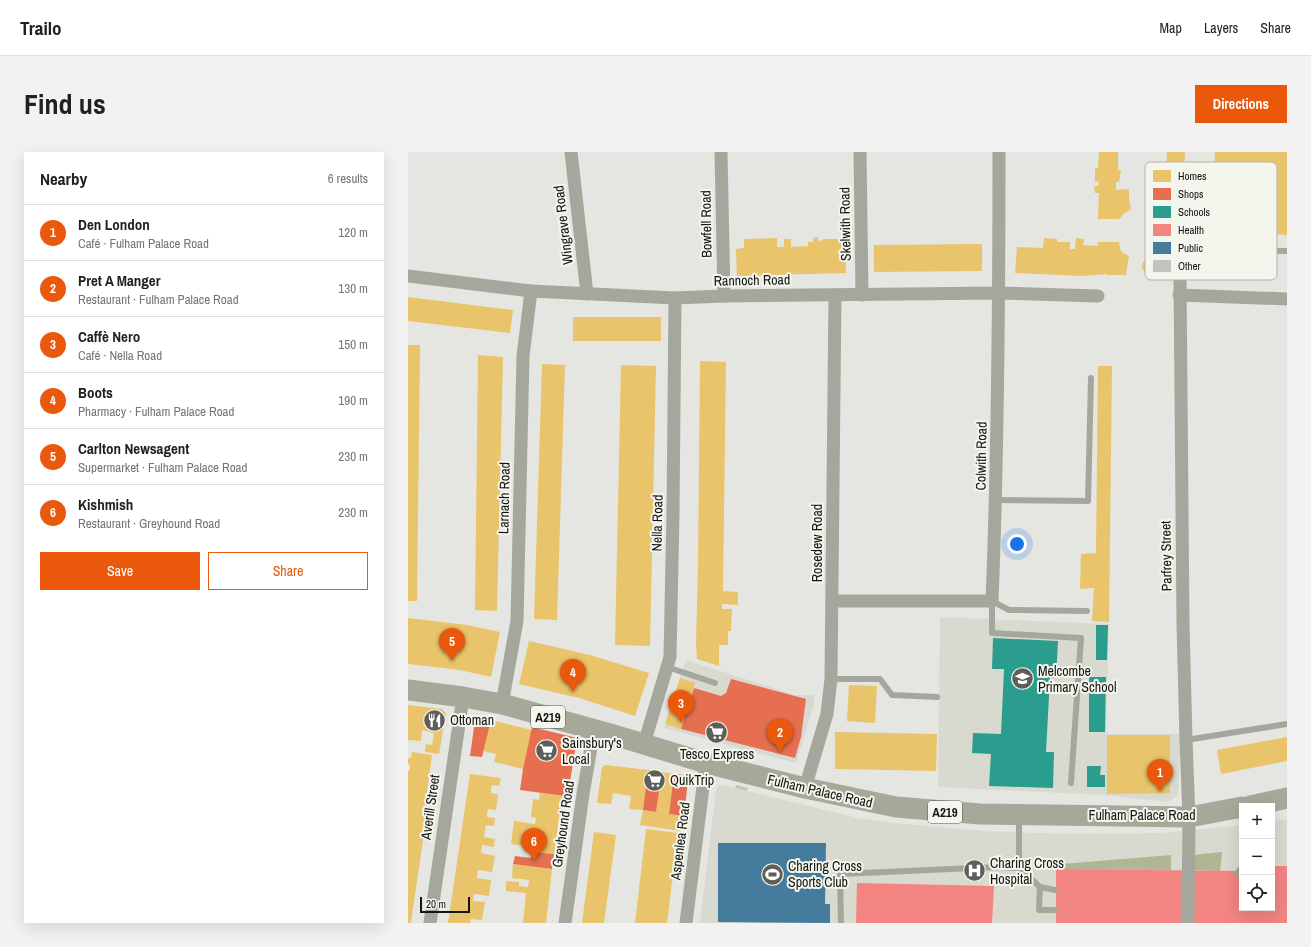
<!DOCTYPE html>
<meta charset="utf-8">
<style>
:root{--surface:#fff;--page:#f2f2f2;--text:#202124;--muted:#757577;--line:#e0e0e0;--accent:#ea580c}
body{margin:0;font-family:"Archivo Narrow",sans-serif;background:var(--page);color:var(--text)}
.controls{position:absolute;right:12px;bottom:12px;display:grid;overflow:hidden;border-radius:0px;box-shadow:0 4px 16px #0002}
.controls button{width:36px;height:36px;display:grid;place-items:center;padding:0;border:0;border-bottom:1px solid var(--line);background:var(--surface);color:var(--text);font:20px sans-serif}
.scale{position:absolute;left:12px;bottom:10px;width:50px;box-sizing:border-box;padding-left:4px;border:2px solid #151513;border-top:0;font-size:11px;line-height:14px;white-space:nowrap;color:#151513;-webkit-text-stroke:3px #f4f5ed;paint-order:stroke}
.you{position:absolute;left:609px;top:392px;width:14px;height:14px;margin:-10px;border:3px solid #fff;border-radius:50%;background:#1a73e8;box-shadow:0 0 0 6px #1a73e833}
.badge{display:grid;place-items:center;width:26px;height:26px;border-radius:50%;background:var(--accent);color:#fff;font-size:13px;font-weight:700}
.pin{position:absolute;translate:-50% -33px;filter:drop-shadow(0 1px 2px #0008)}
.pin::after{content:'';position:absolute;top:21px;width:14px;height:12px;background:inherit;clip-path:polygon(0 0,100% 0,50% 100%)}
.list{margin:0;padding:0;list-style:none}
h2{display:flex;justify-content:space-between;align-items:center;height:52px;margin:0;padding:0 16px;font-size:17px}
h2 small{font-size:13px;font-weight:400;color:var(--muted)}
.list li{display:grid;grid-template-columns:26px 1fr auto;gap:12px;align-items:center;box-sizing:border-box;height:56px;padding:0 16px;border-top:1px solid var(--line)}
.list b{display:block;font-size:15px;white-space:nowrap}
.list p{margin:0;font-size:13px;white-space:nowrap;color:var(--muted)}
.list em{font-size:13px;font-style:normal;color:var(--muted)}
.actions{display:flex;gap:8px;padding:12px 16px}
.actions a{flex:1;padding:9px 0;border:1px solid var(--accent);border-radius:0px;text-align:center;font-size:14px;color:var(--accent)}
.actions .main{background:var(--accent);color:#fff}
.icon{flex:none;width:22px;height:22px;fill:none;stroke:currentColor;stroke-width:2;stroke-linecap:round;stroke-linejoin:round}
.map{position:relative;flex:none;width:879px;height:771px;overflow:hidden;border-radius:0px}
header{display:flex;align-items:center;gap:24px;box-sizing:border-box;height:56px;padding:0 20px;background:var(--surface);border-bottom:1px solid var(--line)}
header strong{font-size:19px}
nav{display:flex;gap:22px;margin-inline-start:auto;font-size:14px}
.intro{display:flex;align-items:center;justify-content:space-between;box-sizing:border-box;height:96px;padding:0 24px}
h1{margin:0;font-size:28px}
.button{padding:10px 18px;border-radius:0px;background:var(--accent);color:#fff;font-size:14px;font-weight:700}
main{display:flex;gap:24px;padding:0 24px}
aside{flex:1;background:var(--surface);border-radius:0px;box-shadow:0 4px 16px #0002}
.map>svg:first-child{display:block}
</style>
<header>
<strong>Trailo</strong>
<nav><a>Map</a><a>Layers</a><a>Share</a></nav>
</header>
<div class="intro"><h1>Find us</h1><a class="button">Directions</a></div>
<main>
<aside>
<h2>Nearby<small>6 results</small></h2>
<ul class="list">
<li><span class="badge">1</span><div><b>Den London</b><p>Café · Fulham Palace Road</p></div><em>120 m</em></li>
<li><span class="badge">2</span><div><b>Pret A Manger</b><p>Restaurant · Fulham Palace Road</p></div><em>130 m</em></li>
<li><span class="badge">3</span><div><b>Caffè Nero</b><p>Café · Nella Road</p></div><em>150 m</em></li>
<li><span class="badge">4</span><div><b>Boots</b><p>Pharmacy · Fulham Palace Road</p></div><em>190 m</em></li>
<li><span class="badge">5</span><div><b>Carlton Newsagent</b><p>Supermarket · Fulham Palace Road</p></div><em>230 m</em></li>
<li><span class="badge">6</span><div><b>Kishmish</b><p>Restaurant · Greyhound Road</p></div><em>230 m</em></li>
</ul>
<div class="actions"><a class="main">Save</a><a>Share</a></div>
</aside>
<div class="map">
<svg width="879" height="771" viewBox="0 0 879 771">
<rect width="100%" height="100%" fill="#e5e6e1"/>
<g fill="#d8d9cf">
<path d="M532,465L701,472L698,582H773L770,643L760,650L698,643L530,635Z"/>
<path d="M278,508L387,543H406V552L388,611L256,576Z"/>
<path d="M315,633L450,666L485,671L575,679L663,682L752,681L834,673V756H864V669L879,667V771H292L308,637L310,634Z"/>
</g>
<g fill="#b1b594">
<path d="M814,700L812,719L783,718L784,703Z"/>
<path d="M763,703V718L653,717L654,712Z"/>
</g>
<g fill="#e9c46a">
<path d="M691,0H710V18H713L711,30H708V38L721,37V46L723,57L717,61L711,67H690L691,41H687L686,34H690L691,29L687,30V16H690Z"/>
<path d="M759,0H777L776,19H779L778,31H775L776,37H779V43L775,44L774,70L757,68L754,63L746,57L745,39H758V31L754,30V18H758Z"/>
<path d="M807,0H879V83L861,82V74H844V84L804,83Z"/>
<path d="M410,85V89L415,88V87H433V93H437L438,121L329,124L328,97L336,96V87L369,86V95H376V87H383V95L400,94V90H405V86Z"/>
<path d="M636,86L649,87V90H662V97H667L668,86L676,87L675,93L690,94V90H711L712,97L715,101L721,104L718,123H698V122L674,124L607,121L609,95L635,96Z"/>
<path d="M574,92V119L466,120V93Z"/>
<circle cx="741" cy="114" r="7"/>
<path d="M0,145L105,158L102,181L0,169Z"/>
<rect x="165" y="165" width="88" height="24"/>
<path d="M0,193H12L9,449H0Z"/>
<path d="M70,203L95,205L89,459L67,458Z"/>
<path d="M292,209L318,210L315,439L330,440V453L314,452V457H324L323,479H320V493H311V514L289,507L288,493L290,414Z"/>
<path d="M134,212L157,213L149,468L126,467Z"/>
<path d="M213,213L248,214L242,494L207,493Z"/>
<path d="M690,214H704L701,470L684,469L686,436L672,437L673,402L688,401Z"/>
<path d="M0,466L59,473L92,480L83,525L52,518L0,512Z"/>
<path d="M121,489L182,503L241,521L227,564L171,546L111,532Z"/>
<path d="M272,526L287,531L273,577L257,572Z"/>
<path d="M441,533L469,534L467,571L439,569Z"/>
<path d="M0,553L34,557L38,561L31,602L17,600L18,592L24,593L26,581L14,578L13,589L0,588Z"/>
<path d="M83,568L124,578L115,617L86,610L88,602L75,599Z"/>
<path d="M427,580L529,582L528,619L427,617Z"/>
<path d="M699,583H762V641L699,642Z"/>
<path d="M879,585V609L813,622L809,598Z"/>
<path d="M4,600L24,603L17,654L20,655L4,763L3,771H0V619H2V613L0,612V606H3Z"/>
<path d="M198,613L240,618L235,658L221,657L223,644L205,641L203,652L189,651L194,615Z"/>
<path d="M254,620L266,622L261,662L276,664L273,679L232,673L235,658L248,660Z"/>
<path d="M62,622L93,626L91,634L84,633L83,637V641L90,642L88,658L80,657L79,661V665L87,666L86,674L78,673L76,685L87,687L86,695L74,693L73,701L87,704L84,720L70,718L69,726L83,728L81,744L66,742L65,749L77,750L74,768L63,767L62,771H40Z"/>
<path d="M132,641L154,644L146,702L126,700V695L103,692L106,669L127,672L128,666L123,665L125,647L131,648Z"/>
<path d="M238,677L270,681L259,771H227Z"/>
<path d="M186,680L208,683L196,771H174Z"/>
<path d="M105,712L144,717L138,771H115L118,741L98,739V729L111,730V734L120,735L121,728L104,726Z"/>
</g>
<g fill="#e76f51">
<path d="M323,527L398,547L393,585L387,606L273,577L286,536L313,544L318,541Z"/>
<path d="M72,565L83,568L74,605L62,604L67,568Z"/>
<path d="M124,575L169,586L160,642L156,644L112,638L115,617Z"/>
<path d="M240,618L254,620L248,660L235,658Z"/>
<path d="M266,622L277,623L280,628L276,664L261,662Z"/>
<path d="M124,700L146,702L144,717L105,712L107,704L123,706Z"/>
</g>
<g fill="#2a9d8f">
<path d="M688,473H700L699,508H688Z"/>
<path d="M585,486L650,489L648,526H642L638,600H646L645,636L581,634L583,602L564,601L565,581L593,582L596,517H584Z"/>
<path d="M681,525H698L697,580H681Z"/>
<path d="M679,614H693L692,623H697V635H679Z"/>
</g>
<g fill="#f28482">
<path d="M864,714H879V771H648V717L834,719V756H864Z"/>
<path d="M449,731L586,734L584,771H448Z"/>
</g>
<path fill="#457b9d" d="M310,691H418L417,752H422V771L310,770Z"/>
<path fill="#c2c3bf" d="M328,633L340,636L339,639L327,636Z"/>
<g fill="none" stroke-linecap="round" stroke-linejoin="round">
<g stroke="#a6a79c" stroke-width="6">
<path d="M826,98L879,99"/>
<path d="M772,126L790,87L793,60L790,34"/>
<path d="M588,348L680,349L683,226"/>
<path d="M259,515L307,531"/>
<path d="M423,527H472L484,543L529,545"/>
<path d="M778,588L879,572"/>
<path d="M663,631L673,486L584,481V449L601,458L679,459"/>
<path d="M611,665V716L632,735L647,738"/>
<path d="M829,722L834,715"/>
<path d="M632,735L631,758H647"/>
<path d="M433,771L432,722L588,715L611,716"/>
</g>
<g stroke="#a6a79c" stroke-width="13">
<path d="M163,0L179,142"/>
<path d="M313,0L316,144"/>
<path d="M452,0L454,143"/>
<path d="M753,101L772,126L775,472L778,588L781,665L780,768"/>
<path d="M0,124L123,139L267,146L316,144L591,141L690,144"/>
<path d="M771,143L879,147"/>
<path d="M425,449H584C590,300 591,150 591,0"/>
<path d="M94,552L109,469L115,204L123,139"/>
<path d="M236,592L262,505L265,362L267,146"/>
<path d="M397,636L419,562L423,527L427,143"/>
<path d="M22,771L55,545"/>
<path d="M157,771L175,642L186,578"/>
<path d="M278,771L298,611"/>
</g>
<g stroke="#a7a89a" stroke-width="21">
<path d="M0,538L55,545L94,552L206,583L298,611L397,636L488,655L572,662L781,665L834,655"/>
<path d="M842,654L879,646"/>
</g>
</g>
<defs>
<symbol id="school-disc" viewBox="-11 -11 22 22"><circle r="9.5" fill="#5e5e5b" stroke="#f4f5ed"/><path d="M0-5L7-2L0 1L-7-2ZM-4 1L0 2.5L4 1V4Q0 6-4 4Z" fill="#fff"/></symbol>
<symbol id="restaurant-disc" viewBox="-11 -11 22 22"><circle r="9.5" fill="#5e5e5b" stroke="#f4f5ed"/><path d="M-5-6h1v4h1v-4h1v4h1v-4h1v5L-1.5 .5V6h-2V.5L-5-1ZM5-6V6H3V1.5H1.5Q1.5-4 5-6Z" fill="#fff"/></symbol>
<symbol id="supermarket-disc" viewBox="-11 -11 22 22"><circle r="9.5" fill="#5e5e5b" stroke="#f4f5ed"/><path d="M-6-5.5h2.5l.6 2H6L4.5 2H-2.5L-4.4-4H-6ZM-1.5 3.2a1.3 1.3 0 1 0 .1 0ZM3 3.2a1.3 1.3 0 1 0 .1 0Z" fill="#fff"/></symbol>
<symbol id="hospital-disc" viewBox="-11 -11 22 22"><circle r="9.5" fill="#5e5e5b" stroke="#f4f5ed"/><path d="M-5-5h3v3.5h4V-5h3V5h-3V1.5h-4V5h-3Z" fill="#fff"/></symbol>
<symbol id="stadium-disc" viewBox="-11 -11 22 22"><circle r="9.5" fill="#5e5e5b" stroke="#f4f5ed"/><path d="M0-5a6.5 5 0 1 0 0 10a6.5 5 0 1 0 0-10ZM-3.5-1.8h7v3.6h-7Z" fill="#fff"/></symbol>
</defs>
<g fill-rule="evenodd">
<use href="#school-disc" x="602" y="514" width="25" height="25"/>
<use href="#restaurant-disc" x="14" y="556" width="25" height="25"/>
<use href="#supermarket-disc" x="296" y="568" width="25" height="25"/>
<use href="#supermarket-disc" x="126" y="586" width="25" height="25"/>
<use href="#supermarket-disc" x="234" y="616" width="25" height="25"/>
<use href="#hospital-disc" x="554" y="706" width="25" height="25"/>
<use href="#stadium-disc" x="352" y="710" width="25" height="25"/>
</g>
<g text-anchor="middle" stroke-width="4" stroke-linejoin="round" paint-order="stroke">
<g fill="#f4f5ed" stroke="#585854" stroke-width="1">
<rect x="123" y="554" width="34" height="22" rx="3"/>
<rect x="520" y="649" width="34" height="22" rx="3"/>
</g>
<g font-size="13" font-weight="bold" fill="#151513">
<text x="140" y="570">A219</text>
<text x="537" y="665">A219</text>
</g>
<g font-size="14" fill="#151513" stroke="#f4f5ed">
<text transform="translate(298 72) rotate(-91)" y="5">Bowfell Road</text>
<text transform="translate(437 72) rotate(-91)" y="5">Skelwith Road</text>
<text transform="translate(155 73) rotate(-97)" y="5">Wingrave Road</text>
<text transform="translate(344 128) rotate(-1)" y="5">Rannoch Road</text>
<text transform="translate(573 304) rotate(-89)" y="5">Colwith Road</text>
<text transform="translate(96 346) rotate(-89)" y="5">Larnach Road</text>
<text transform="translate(249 371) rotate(-89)" y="5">Nella Road</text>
<text transform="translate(409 391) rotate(-90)" y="5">Rosedew Road</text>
<text transform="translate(758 404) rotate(-91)" y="5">Parfrey Street</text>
<text transform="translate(412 639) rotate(13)" y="5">Fulham Palace Road</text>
<text transform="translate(22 655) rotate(-82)" y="5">Averill Street</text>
<text x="734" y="668">Fulham Palace Road</text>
<text transform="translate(155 672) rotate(-82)" y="5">Greyhound Road</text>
<text transform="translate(272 689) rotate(-83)" y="5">Aspenlea Road</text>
</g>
<g font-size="14" fill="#151513" stroke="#f4f5ed" text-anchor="start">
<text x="630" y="524">Melcombe<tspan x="630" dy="16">Primary School</tspan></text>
<text x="42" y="573">Ottoman</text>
<text x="154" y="596">Sainsbury's<tspan x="154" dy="16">Local</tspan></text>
<text x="309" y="607" text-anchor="middle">Tesco Express</text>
<text x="262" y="633">QuikTrip</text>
<text x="582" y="716">Charing Cross<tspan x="582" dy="16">Hospital</tspan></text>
<text x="380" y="719">Charing Cross<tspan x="380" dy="16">Sports Club</tspan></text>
</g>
</g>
<rect x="737" y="10" width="132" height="118" rx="6" fill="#f4f5ed" stroke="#b1b2ac" stroke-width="1"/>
<rect x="745" y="18" width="18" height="12" fill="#e9c46a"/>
<rect x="745" y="36" width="18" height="12" fill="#e76f51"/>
<rect x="745" y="54" width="18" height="12" fill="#2a9d8f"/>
<rect x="745" y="72" width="18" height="12" fill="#f28482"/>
<rect x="745" y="90" width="18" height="12" fill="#457b9d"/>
<rect x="745" y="108" width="18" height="12" fill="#c2c3bf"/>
<g font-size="11" fill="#151513">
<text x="770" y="28">Homes</text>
<text x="770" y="46">Shops</text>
<text x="770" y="64">Schools</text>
<text x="770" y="82">Health</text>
<text x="770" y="100">Public</text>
<text x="770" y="118">Other</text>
</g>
</svg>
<div class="controls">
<button>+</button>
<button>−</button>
<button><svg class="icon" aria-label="locate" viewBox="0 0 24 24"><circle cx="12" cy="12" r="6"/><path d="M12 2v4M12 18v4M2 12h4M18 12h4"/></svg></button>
</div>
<div class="scale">20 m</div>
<div class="you"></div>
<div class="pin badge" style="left:752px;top:640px">1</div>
<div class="pin badge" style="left:372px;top:600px">2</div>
<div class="pin badge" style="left:273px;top:571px">3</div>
<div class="pin badge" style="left:165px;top:540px">4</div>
<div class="pin badge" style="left:44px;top:509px">5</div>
<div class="pin badge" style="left:126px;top:709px">6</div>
</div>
</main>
